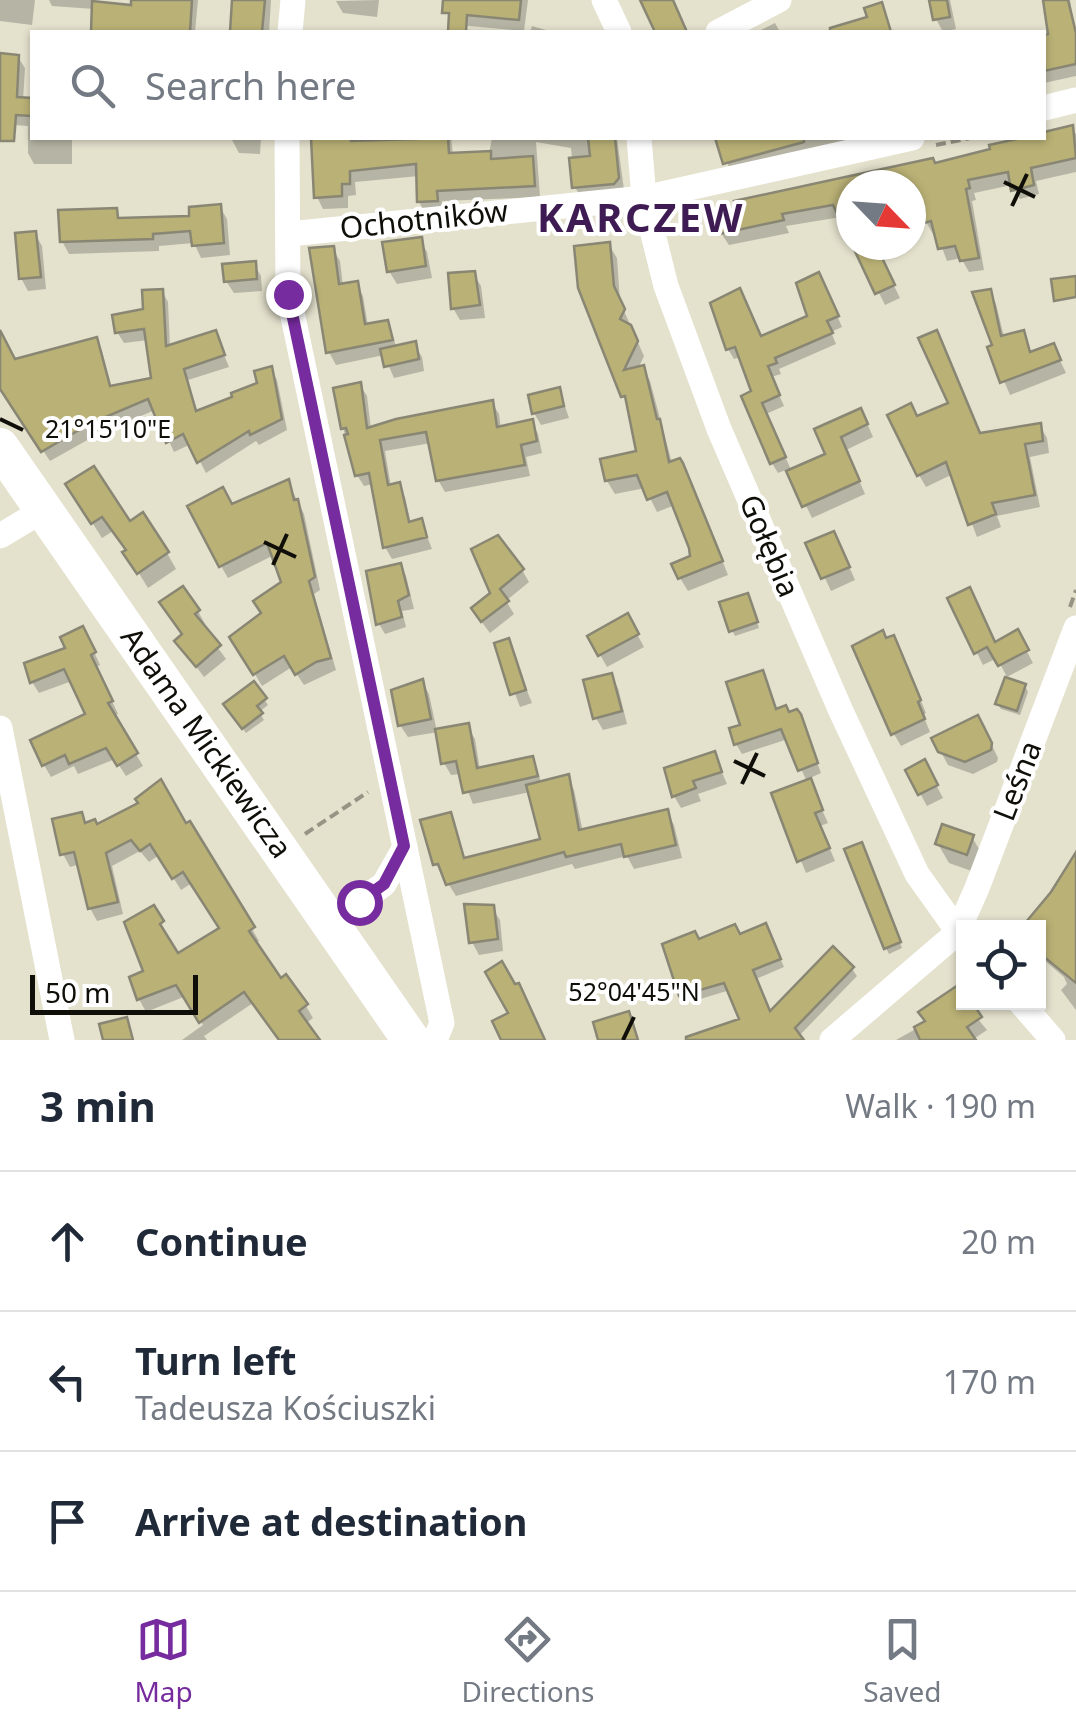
<!DOCTYPE html>
<meta charset="utf-8">
<style>
:root{--surface:#fff;--page:#f6f6f7;--text:#1f2937;--muted:#747a83;--line:#e0e1e3;--accent:#762b9e}
body{margin:0;font-family:"Noto Sans",sans-serif;background:var(--page);color:var(--text)}
.controls{position:absolute;right:30px;bottom:30px;display:grid;overflow:hidden;border-radius:0px;box-shadow:0 2px 8px #0004}
.controls button{width:90px;height:90px;display:grid;place-items:center;padding:0;border:0;border-bottom:2px solid var(--line);background:var(--surface);color:var(--text);font:50px sans-serif}
.compass{position:absolute;left:836px;top:170px;width:90px;height:90px;border-radius:50%;background:var(--surface);box-shadow:0 2px 8px #0004;rotate:115deg}
.scale{position:absolute;left:30px;bottom:25px;width:168px;box-sizing:border-box;padding-left:10px;border:5px solid #0f0e08;border-top:0;font-size:28px;line-height:35px;white-space:nowrap;color:#0f0e08;-webkit-text-stroke:8px #fff;paint-order:stroke}
.stop{position:absolute;width:30px;height:30px;margin:-22px;border:8px solid #762b9e;border-radius:50%;background:#fff}
.stop.end{background:#762b9e;border-color:#fff;box-shadow:0 2px 10px #0008}
.list{margin:0;padding:0;list-style:none}
h2{display:flex;justify-content:space-between;align-items:center;height:130px;margin:0;padding:0 40px;font-size:42px}
h2 small{font-size:32px;font-weight:400;color:var(--muted)}
.list li{display:grid;grid-template-columns:65px 1fr auto;gap:30px;align-items:center;box-sizing:border-box;height:140px;padding:0 40px;border-top:2px solid var(--line)}
.list b{display:block;font-size:38px;white-space:nowrap}
.list p{margin:0;font-size:32px;white-space:nowrap;color:var(--muted)}
.list em{font-size:32px;font-style:normal;color:var(--muted)}
.icon{flex:none;width:55px;height:55px;fill:none;stroke:currentColor;stroke-width:2;stroke-linecap:round;stroke-linejoin:round}
.map{position:relative;flex:none;width:1076px;height:1040px;overflow:hidden}
.search{position:absolute;background:var(--surface);box-shadow:0 2px 8px #0004;left:30px;right:30px;top:30px;height:110px;display:flex;align-items:center;gap:25px;box-sizing:border-box;padding:0 35px;border-radius:0px;color:var(--muted);font-size:38px}
.sheet{height:550px;background:var(--surface)}
nav{display:flex;justify-content:space-around;align-items:center;box-sizing:border-box;height:140px;border-top:2px solid var(--line);background:var(--surface);font-size:28px;color:var(--muted)}
nav a{display:grid;justify-items:center;gap:5px}
nav .on{color:var(--accent)}
.map>svg:first-child{display:block}
</style>
<div class="map">
<svg width="1076" height="1040" viewBox="0 0 1076 1040">
<rect width="100%" height="100%" fill="#e4e1cd"/>
<g fill="#0003">
<path d="M0,0H35L32,25L0,21Z"/>
<path d="M49,0H95V4L133,8L134,0H198L195,32H93L94,9L52,6Z"/>
<path d="M235,0H271L269,32H232Z"/>
<path d="M379,0L377,17L343,13L336,1Z"/>
<path d="M453,0H528L524,31L458,25Z"/>
<path d="M931,0H950L956,29L943,32L936,19Z"/>
<path d="M1046,0H1070L1076,33V76L1044,83V38L1051,36Z"/>
<path d="M775,23L780,32H757Z"/>
<path d="M532,26L553,32H530Z"/>
<path d="M0,56L18,57L25,68L23,100L32,101V138H72V164H34L28,153V126L0,124Z"/>
<path d="M1072,128L1076,134V172L1036,181L1039,194L1020,199L1012,185L974,193L976,200L972,201L984,270L969,272L961,258L947,261L937,234H933L926,222L921,200L911,202V185H851V237L841,217L786,226L789,233L729,245L721,233L740,211L737,203L870,171L872,174L935,166L992,151V147L1044,138V134Z"/>
<path d="M231,138H261L260,154L239,153Z"/>
<path d="M314,138H363V142L419,138L429,155L432,138H451L453,155L489,154L492,138H617L624,190L581,198L575,187L571,148L536,142L540,197L442,201V211L425,212L419,202V176L355,182L356,195L348,196V208L323,209L317,197Z"/>
<path d="M718,138H866L732,175Z"/>
<path d="M220,207L227,219L230,255L201,258L194,243L159,246V251L69,254L62,241L115,210L122,221L192,218Z"/>
<path d="M35,234L42,246L46,289L28,291L21,278Z"/>
<path d="M420,240L427,252L432,278L397,284L389,271Z"/>
<path d="M609,245L617,258L620,302L644,356L638,369L643,368L650,381L672,463L679,461L690,479L728,575L688,591L680,578L692,557L675,505L657,512L645,488L615,494L607,481L639,453L629,406L623,396Z"/>
<path d="M855,245H874L900,298L885,305Z"/>
<path d="M332,248L340,261L343,286L356,284L363,296L368,326L387,323L397,348L414,344L422,357L424,371L394,378L384,355L336,365L329,352L312,250Z"/>
<path d="M254,264L261,276L262,291L234,293L226,281Z"/>
<path d="M473,273L481,286L485,318L460,320L453,308Z"/>
<path d="M824,286L842,327L831,332L836,344L779,369L781,374L771,377L784,406L766,414L792,472L829,455L817,430L867,423L873,437L846,450L865,494L812,518L788,469L778,473L772,463L744,397L754,393L741,357L734,359L728,349L810,317Z"/>
<path d="M162,291L168,302L170,348L215,333L229,367L188,380L198,413L260,384L271,369L277,380L287,430L259,445L256,441L206,473L191,444L174,452L155,410L98,434L50,461L0,386V333L15,362L96,340L102,351L112,388L154,380L148,340L124,343L117,332L146,311Z"/>
<path d="M989,291L996,304L1004,337L1023,333L1032,354L1053,346L1066,373L1010,395L990,348L995,346Z"/>
<path d="M360,385L367,396L371,429L492,403L499,414L501,429L532,422L538,434L542,453L526,457L530,476L445,492L438,480L431,443L385,451L391,487L399,485L405,497L411,524L421,521L432,549L392,559L385,547L374,484L364,486L357,475L343,428Z"/>
<path d="M559,389L569,418L541,425L534,413Z"/>
<path d="M917,419L981,435L1040,426L1047,438L1049,453L1030,457L1040,507L997,516L1001,527L977,537L953,474L926,487L919,475Z"/>
<path d="M288,482L304,514L320,590L314,594L336,670L304,685L292,667L262,686L233,637L263,614L284,583L274,555L228,578L221,566L231,508Z"/>
<path d="M78,500L129,524L167,553L176,569L148,588L113,531L102,538Z"/>
<path d="M809,544L840,546L855,580L831,591Z"/>
<path d="M400,565L406,576L414,609L402,611L406,627L385,634L379,624Z"/>
<path d="M522,570L529,582L506,601L514,614L490,633L481,621L493,594Z"/>
<path d="M950,599L995,645L1017,633L1033,663L1007,677L997,658L983,665Z"/>
<path d="M750,601L759,628L735,636L732,630Z"/>
<path d="M198,611L205,624L202,626L226,659L204,677L177,641L184,636L170,615Z"/>
<path d="M627,616L644,647L607,667L590,637Z"/>
<path d="M89,641L100,665L96,667L118,714L113,716L143,766L126,776L115,759L78,774L74,766L51,777L44,765L89,716L72,681L39,693L32,682Z"/>
<path d="M507,641L532,703L520,707L497,645Z"/>
<path d="M886,641L900,650L926,713L923,715L930,732L901,746L894,734Z"/>
<path d="M762,673L777,711L802,722L821,773L808,779L828,823L820,826L835,861L806,873L774,795L807,782L788,739L742,754L736,744Z"/>
<path d="M611,676L618,688L627,724L603,730L596,718Z"/>
<path d="M422,682L429,694L437,732L467,726L475,739L480,770L532,758L542,784L567,777L574,790L583,832L667,812L674,825L682,858L634,869L627,856L575,869L572,864L456,896L436,864L450,815L466,860L543,841L530,792L473,804L461,774L451,775L444,763L438,732L408,737L400,725Z"/>
<path d="M254,685L268,705L259,712L264,720L246,733L229,710Z"/>
<path d="M1025,686L1028,692L1020,715L1001,709L998,704Z"/>
<path d="M985,731L998,758L997,762L973,774L948,765L934,739Z"/>
<path d="M714,754L727,784L698,794L701,801L681,808L674,796Z"/>
<path d="M924,762L943,798L927,806L908,771Z"/>
<path d="M141,804L252,929L259,941L255,944L281,981L286,978L306,1006L313,1018L305,1024L317,1040H280L253,1003L204,1036L207,1040H182L203,1025L186,996L146,1012L139,999L146,973L153,909L177,956L222,929L192,883L181,890L159,855L149,862L140,851L112,866L123,914L97,921L90,908L80,864L70,867L63,854L81,815L87,825L97,827Z"/>
<path d="M972,837L983,856L977,873L949,863L938,844Z"/>
<path d="M847,851H864L902,948L889,954L886,948Z"/>
<path d="M1076,857V1010L1061,990L1067,984L1064,977L1038,955V928L1053,893Z"/>
<path d="M492,908L500,920L503,951L479,955L472,942Z"/>
<path d="M770,934L784,967L756,979L770,1014L852,969L857,976L798,1037L800,1040H734L742,1020L730,990L697,1000L679,981L699,942Z"/>
<path d="M964,1002L987,1030L972,1040H896Z"/>
</g>
<g fill="#bab176" stroke="#898774" stroke-width="2.5">
<path d="M131,0H192L190,32H91L92,1L131,5Z"/>
<path d="M232,0H265L262,32H230Z"/>
<path d="M443,0H521L519,20L467,15L466,32H448L449,13H442Z"/>
<path d="M640,0H673L687,32H655Z"/>
<path d="M929,0H947L950,17L933,20Z"/>
<path d="M1043,0H1068L1076,33V64L1044,71V35L1048,34Z"/>
<path d="M882,2L891,32H830V28L867,17L864,8Z"/>
<path d="M0,53L19,55L17,97L32,98V116L16,115L14,141H0Z"/>
<path d="M1073,125L1076,158L1031,168L1034,185L1011,191L1008,172L968,180L970,188L966,189L979,258L960,261L955,246L938,249L931,221L924,223L916,188L911,189V185H851V243L833,205L782,214L784,220L719,234L713,218L737,209L734,201L933,158L935,163L990,149L989,145L1021,138H1044V132Z"/>
<path d="M311,138H351V141L448,138L449,153L491,151V159L533,156L535,186L437,191L438,201L417,202L416,164L350,171V184H342V196L314,198Z"/>
<path d="M588,138H615L619,178L614,184L572,188L569,158L590,156Z"/>
<path d="M715,138H804V142L723,164Z"/>
<path d="M221,204L224,243L192,246L190,231L153,234V239L60,242L58,210L117,208L118,218L189,216V207Z"/>
<path d="M36,231L41,277L19,279L15,233Z"/>
<path d="M422,237L426,266L387,272L382,242Z"/>
<path d="M610,242L614,286L625,309L620,319L631,325L638,341L624,370L644,365L657,419H660L669,462L680,458L683,463L723,561L678,579L671,564L690,556L689,548L667,492L647,500L637,475L605,481L600,459L636,451L625,396L621,397L578,288L574,246Z"/>
<path d="M852,245H876L895,285L875,294Z"/>
<path d="M334,246L339,284L358,281L365,324L388,320L393,340L326,353L309,248Z"/>
<path d="M256,261L257,279L224,282L222,264Z"/>
<path d="M475,271L480,305L451,309L448,273Z"/>
<path d="M819,272L839,316L827,321L833,333L775,358L777,363L768,366L780,395L762,403L786,457L770,464L741,396L751,391L735,347L726,350L710,303L740,288L761,336L807,316L796,283Z"/>
<path d="M1076,276V297L1054,301L1051,279Z"/>
<path d="M163,289L166,346L216,330L225,355L184,369L196,411L232,397L231,393L257,383L254,371L272,366L282,419L250,435L249,431L197,463L183,434L166,443L148,399L91,423L41,452L0,389V330L15,359L97,337L110,386L151,378L144,329L115,333L112,315L143,309L142,290Z"/>
<path d="M991,289L1001,336L1024,330L1030,352L1054,343L1061,360L1000,383L987,347L992,345L972,292Z"/>
<path d="M937,330L980,433L1041,423L1043,441L1025,444L1035,495L992,503L996,514L968,525L946,462L917,476L887,415L911,403L917,416L948,403L918,338Z"/>
<path d="M416,341L419,359L384,367L380,349Z"/>
<path d="M361,382L367,428L396,419L493,400L497,427L533,419L537,441L521,445L525,465L436,481L426,432L380,440L388,485L400,482L409,522L422,518L427,537L383,548L369,473L355,476L344,435L348,434L346,428L341,429L333,388Z"/>
<path d="M560,387L564,406L532,414L528,395Z"/>
<path d="M861,408L868,424L841,437L860,481L802,507L786,471L825,454L814,429Z"/>
<path d="M94,466L130,521L143,512L169,552L137,574L122,552L126,550L102,517L91,524L65,484Z"/>
<path d="M289,479L294,500L298,499L315,577L309,581L331,658L316,662L295,675L284,656L253,675L229,637L261,613L253,601L281,582L267,543L219,567L187,506L223,487L232,504Z"/>
<path d="M834,531L850,567L821,579L805,543Z"/>
<path d="M498,535L524,569L500,589L509,601L481,622L471,608L490,593L471,549Z"/>
<path d="M401,563L409,595L398,601L402,617L376,625L366,571Z"/>
<path d="M183,586L200,610L195,614L221,645L196,667L174,641L182,634L159,602Z"/>
<path d="M970,587L995,642L1018,629L1029,650L998,666L987,647L974,654L947,598Z"/>
<path d="M748,593L758,622L729,632L719,602Z"/>
<path d="M628,613L639,634L598,656L587,636Z"/>
<path d="M83,626L96,652L91,655L113,701L108,703L138,753L117,766L106,748L69,764L65,755L42,766L30,740L85,714L64,669L30,683L24,663L65,648L60,637Z"/>
<path d="M883,630L886,638L894,635L921,700L918,702L925,719L891,735L852,646Z"/>
<path d="M509,638L526,690L510,695L494,643Z"/>
<path d="M763,670L776,709L786,705L789,712L797,709L801,714L818,763L798,771L781,729L734,745L729,728L740,725L726,682Z"/>
<path d="M612,673L622,711L593,719L583,680Z"/>
<path d="M1005,677L1026,684L1017,711L995,704Z"/>
<path d="M423,679L431,719L398,726L391,690Z"/>
<path d="M254,681L267,698L257,706L263,713L242,729L223,704Z"/>
<path d="M978,715L992,743L991,750L965,762L938,752L931,738Z"/>
<path d="M469,723L477,768L533,756L538,776L463,793L456,761L441,764L435,729Z"/>
<path d="M715,751L722,772L693,781L696,788L672,797L664,768Z"/>
<path d="M925,759L938,785L918,795L905,770Z"/>
<path d="M569,774L579,830L668,809L676,845L624,857L621,844L566,857L564,852L446,885L438,864L433,865L420,820L451,812L464,858L540,839L526,785Z"/>
<path d="M811,778L823,810L815,813L830,848L797,862L771,793Z"/>
<path d="M161,779L186,823L190,821L255,927L249,931L281,978L286,974L308,1004L299,1011L320,1040H279L244,992L199,1023L176,985L137,1000L129,977L143,971L124,922L154,905L164,921L160,924L178,953L219,928L183,872L172,879L150,844L140,851L131,840L106,853L118,902L88,909L74,852L60,855L52,819L82,812L85,823L95,819L97,824L138,803L135,799Z"/>
<path d="M942,824L974,835L967,855L935,844Z"/>
<path d="M862,842L901,942L884,949L844,849Z"/>
<path d="M1076,852V983L1038,952V928H1021L1051,892Z"/>
<path d="M464,904L494,905L498,939L469,943Z"/>
<path d="M766,923L781,959L753,970L770,1011L833,946L854,967L795,1028L804,1040H686V1037L739,1019L724,983L679,996L662,944L695,931L699,939L735,924L740,934Z"/>
<path d="M502,961L515,984L519,983L545,1040H501L492,1021L508,1013L485,972Z"/>
<path d="M964,981V1002H972L982,1017L967,1027L976,1040H920L914,1027L925,1021L918,1012Z"/>
<path d="M629,1011L638,1040H598L593,1022Z"/>
<path d="M127,1017L133,1040H103L99,1024Z"/>
</g>
<g fill="none" stroke-linecap="round" stroke-linejoin="round">
<g stroke="#979486" stroke-width="4" stroke-dasharray="10 5" stroke-linecap="butt">
<path d="M936,145L970,138"/>
<path d="M1070,607L1076,590"/>
<path d="M305,834L368,792"/>
</g>
<g stroke="#fff" stroke-width="25">
<path d="M604,0L619,32"/>
<path d="M290,32L293,0"/>
<path d="M718,32L779,0"/>
<path d="M1044,108L1076,100"/>
<path d="M287,138L288,293L442,1023L435,1040"/>
<path d="M639,138L644,198L666,286L719,429L840,709L917,874L964,940"/>
<path d="M289,234L644,198L912,138"/>
<path d="M0,536L45,509"/>
<path d="M0,728L62,1040"/>
<path d="M330,923L384,884L405,847"/>
<path d="M1020,1002L1053,1040"/>
<path d="M832,1040L957,933L977,888L1076,628"/>
</g>
<path stroke="#fff" stroke-width="38" d="M0,447L411,1040"/>
</g>
<g fill="none" stroke-linecap="round" stroke-linejoin="round">
<path stroke="#762b9e" stroke-width="12" d="M288,294L404,846L384,884L359,902"/>
</g>
<path fill="none" stroke="#0f0e08" stroke-width="4" d="M1004,182L1035,197M1012,206L1027,174M0,419L23,430M264,542L296,557M273,565L287,534M734,761L765,776M742,784L757,753M623,1040L634,1017"/>
<g text-anchor="middle" stroke-width="8" stroke-linejoin="round" paint-order="stroke">
<g font-size="30" fill="#0f0e08" stroke="#fff">
<text transform="translate(424 220) rotate(-6)" y="10">Ochotników</text>
<text transform="translate(769 546) rotate(67)" y="10">Gołębia</text>
<text transform="translate(206 743) rotate(55)" y="10">Adama Mickiewicza</text>
<text transform="translate(1018 781) rotate(-69)" y="10">Leśna</text>
</g>
<g font-size="40" font-weight="bold" letter-spacing="2.5" fill="#3e1b52" stroke="#fff">
<text x="641" y="232">KARCZEW</text>
</g>
</g>
<g font-size="25" text-anchor="middle" fill="#0f0e08" stroke="#fff" stroke-width="8" stroke-linejoin="round" paint-order="stroke">
<text x="108" y="438">21°15'10"E</text>
<text x="634" y="1001">52°04'45"N</text>
</g>
</svg>
<div class="controls">
<button><svg class="icon" aria-label="locate" viewBox="0 0 24 24"><circle cx="12" cy="12" r="6"/><path d="M12 2v4M12 18v4M2 12h4M18 12h4"/></svg></button>
</div>
<svg class="compass" viewBox="-18 -18 36 36"><path d="M0-13l5 13h-10z" fill="#e53935"/><path d="M0 13l5-13h-10z" fill="#747a83"/></svg>
<div class="scale">50 m</div>
<div class="stop" style="left:359px;top:902px"></div>
<div class="stop end" style="left:288px;top:294px"></div>
<div class="search"><svg class="icon" aria-label="search" viewBox="0 0 24 24"><circle cx="10" cy="10" r="6"/><path d="M15 15l6 6"/></svg>Search here</div>
</div>
<section class="sheet">
<h2>3 min<small>Walk · 190 m</small></h2>
<ul class="list">
<li><svg class="icon" aria-label="ahead" viewBox="0 0 24 24"><path d="M12 20V5M6 11l6-6 6 6"/></svg><div><b>Continue</b></div><em>20 m</em></li>
<li><svg class="icon" aria-label="left" viewBox="0 0 24 24"><path d="M17 20v-9H6M10 6l-5 5 5 5"/></svg><div><b>Turn left</b><p>Tadeusza Kościuszki</p></div><em>170 m</em></li>
<li><svg class="icon" aria-label="arrive" viewBox="0 0 24 24"><path d="M6 21V4h12l-3 4 3 4H6"/></svg><div><b>Arrive at destination</b></div></li>
</ul>
</section>
<nav>
<a class="on"><svg class="icon" aria-label="map" viewBox="0 0 24 24"><path d="M3 6l6-2 6 2 6-2v14l-6 2-6-2-6 2zM9 4v14M15 6v14"/></svg>Map</a>
<a><svg class="icon" aria-label="directions" viewBox="0 0 24 24"><path d="M12 3l9 9-9 9-9-9zM9 14v-3h6M13 9l2 2-2 2"/></svg>Directions</a>
<a><svg class="icon" aria-label="saved" viewBox="0 0 24 24"><path d="M7 4h10v16l-5-4-5 4z"/></svg>Saved</a>
</nav>
